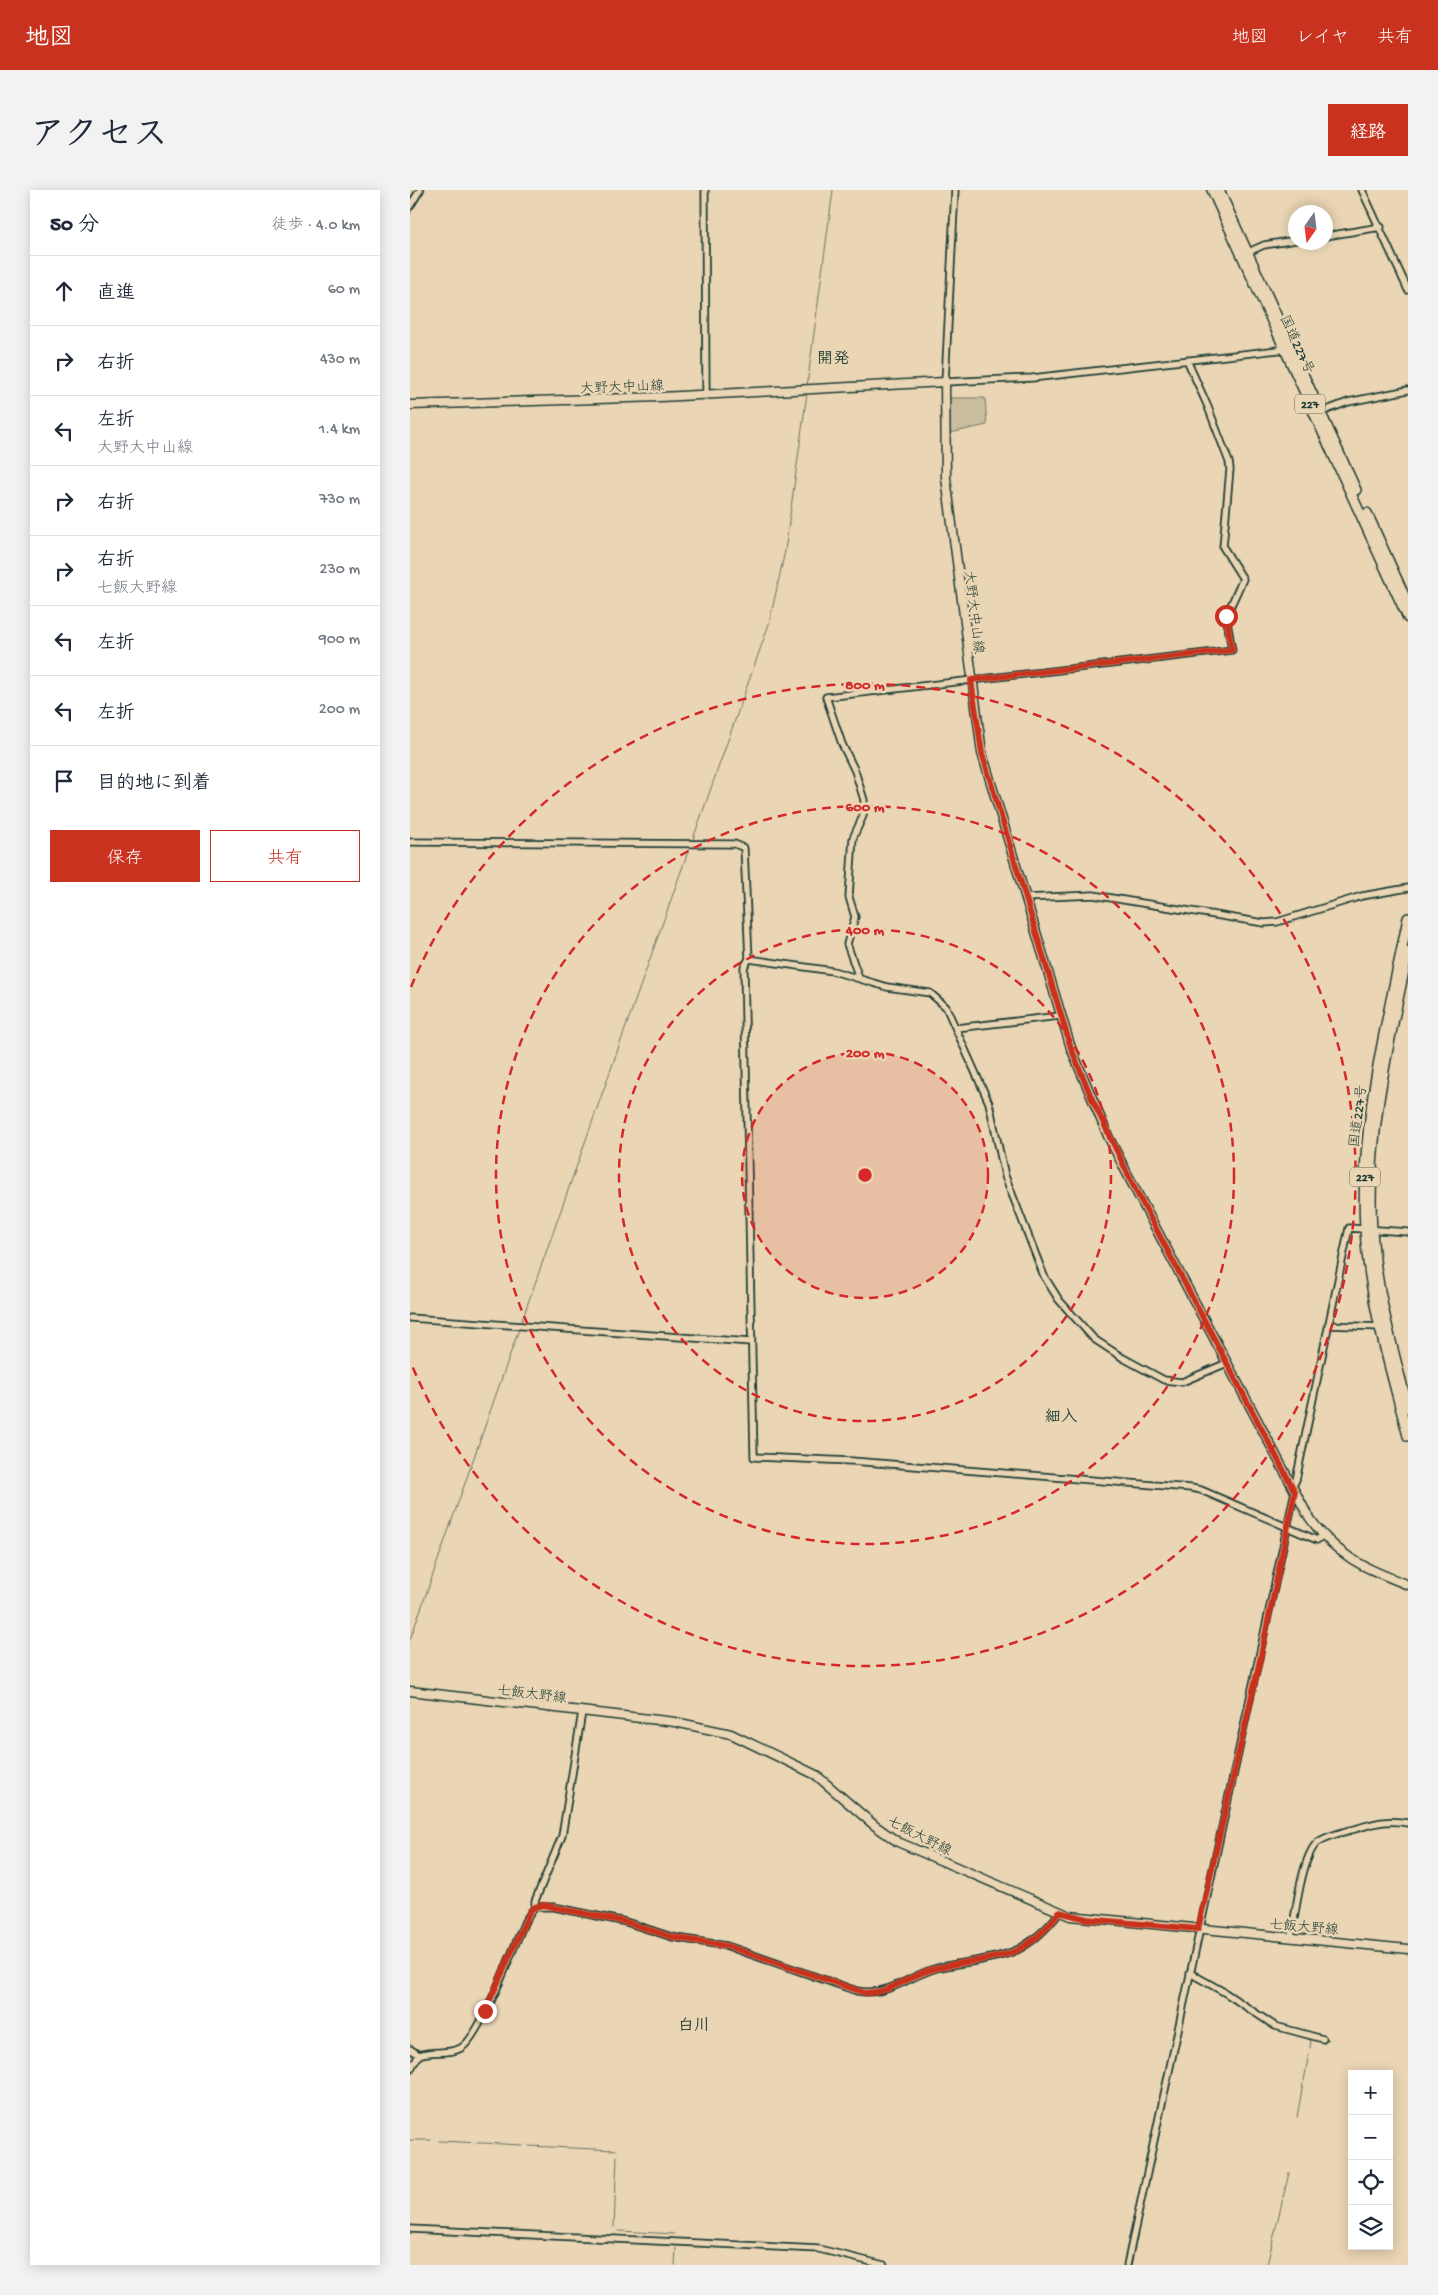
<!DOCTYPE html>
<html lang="ja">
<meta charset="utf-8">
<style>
:root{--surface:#fff;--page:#f2f2f3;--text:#1f2937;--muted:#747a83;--line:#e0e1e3;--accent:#c8321e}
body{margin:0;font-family:"Gochi Hand","Klee One",sans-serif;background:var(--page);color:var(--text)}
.controls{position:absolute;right:15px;bottom:15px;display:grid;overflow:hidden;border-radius:0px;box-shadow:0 2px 12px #0003}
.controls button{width:45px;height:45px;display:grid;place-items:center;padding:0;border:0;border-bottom:1px solid var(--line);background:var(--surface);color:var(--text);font:25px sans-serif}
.compass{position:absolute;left:878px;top:15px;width:45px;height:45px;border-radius:50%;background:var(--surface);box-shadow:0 2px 12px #0003;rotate:194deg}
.stop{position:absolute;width:15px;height:15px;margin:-11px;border:4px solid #c8321e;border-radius:50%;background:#fff}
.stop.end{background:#c8321e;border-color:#fff;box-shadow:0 1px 5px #0008}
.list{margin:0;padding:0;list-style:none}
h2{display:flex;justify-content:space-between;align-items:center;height:65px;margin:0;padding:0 20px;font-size:21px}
h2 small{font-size:16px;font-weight:400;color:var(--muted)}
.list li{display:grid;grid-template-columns:32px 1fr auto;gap:15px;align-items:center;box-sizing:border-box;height:70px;padding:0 20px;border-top:1px solid var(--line)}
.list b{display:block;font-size:19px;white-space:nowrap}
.list p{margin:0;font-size:16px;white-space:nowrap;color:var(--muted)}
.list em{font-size:16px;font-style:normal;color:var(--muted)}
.actions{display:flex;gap:10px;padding:15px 20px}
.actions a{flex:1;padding:11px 0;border:1px solid var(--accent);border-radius:0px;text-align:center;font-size:18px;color:var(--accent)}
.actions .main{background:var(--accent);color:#fff}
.icon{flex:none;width:28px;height:28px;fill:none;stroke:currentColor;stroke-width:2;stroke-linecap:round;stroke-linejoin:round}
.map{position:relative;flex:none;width:998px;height:2075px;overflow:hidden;border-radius:0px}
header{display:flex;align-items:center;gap:30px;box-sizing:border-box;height:70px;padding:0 25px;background:var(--accent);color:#fff}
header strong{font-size:24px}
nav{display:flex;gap:28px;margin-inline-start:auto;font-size:18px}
.intro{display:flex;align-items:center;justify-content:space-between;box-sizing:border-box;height:120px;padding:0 30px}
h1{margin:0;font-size:35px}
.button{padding:12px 22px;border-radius:0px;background:var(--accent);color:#fff;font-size:18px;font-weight:700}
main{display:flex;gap:30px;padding:0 30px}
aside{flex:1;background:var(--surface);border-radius:0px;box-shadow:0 2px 12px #0003}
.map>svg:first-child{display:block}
</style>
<header>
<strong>地図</strong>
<nav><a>地図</a><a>レイヤ</a><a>共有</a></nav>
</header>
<div class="intro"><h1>アクセス</h1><a class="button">経路</a></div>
<main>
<aside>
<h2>50 分<small>徒歩 · 4.0 km</small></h2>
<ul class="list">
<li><svg class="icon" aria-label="ahead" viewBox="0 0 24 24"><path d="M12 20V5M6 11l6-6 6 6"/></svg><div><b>直進</b></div><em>60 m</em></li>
<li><svg class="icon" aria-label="right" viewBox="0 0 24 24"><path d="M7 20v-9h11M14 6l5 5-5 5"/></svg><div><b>右折</b></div><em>430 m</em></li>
<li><svg class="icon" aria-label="left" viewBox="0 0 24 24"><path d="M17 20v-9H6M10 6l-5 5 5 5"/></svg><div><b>左折</b><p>大野大中山線</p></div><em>1.4 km</em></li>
<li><svg class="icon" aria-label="right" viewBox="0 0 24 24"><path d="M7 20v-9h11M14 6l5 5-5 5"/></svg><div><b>右折</b></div><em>730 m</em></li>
<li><svg class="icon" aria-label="right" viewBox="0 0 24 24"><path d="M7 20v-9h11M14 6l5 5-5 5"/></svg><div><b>右折</b><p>七飯大野線</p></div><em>230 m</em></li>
<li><svg class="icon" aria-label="left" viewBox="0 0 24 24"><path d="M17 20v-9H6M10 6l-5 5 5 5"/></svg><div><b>左折</b></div><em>900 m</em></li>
<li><svg class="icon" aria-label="left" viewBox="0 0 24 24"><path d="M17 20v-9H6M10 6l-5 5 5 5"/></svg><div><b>左折</b></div><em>200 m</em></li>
<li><svg class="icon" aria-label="arrive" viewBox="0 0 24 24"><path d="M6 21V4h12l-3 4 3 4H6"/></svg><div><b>目的地に到着</b></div></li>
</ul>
<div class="actions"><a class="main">保存</a><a>共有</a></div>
</aside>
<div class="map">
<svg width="998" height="2075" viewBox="0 0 998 2075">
<rect width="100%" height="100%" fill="#ead5b4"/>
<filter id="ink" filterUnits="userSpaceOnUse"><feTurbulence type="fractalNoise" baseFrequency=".02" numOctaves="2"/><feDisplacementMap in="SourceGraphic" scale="10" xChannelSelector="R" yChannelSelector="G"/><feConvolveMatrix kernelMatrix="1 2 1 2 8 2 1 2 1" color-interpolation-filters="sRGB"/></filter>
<g filter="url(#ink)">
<path fill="#c9bc9f" stroke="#747c6a" d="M539,208H575L577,235L540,243Z"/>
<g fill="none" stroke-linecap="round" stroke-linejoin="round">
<g stroke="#6a7564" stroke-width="1">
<path d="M0,24L15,0"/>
<path d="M397,196L423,0"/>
<path d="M282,652L359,434L375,361L397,203"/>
<path d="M111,1133L280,656"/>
<path d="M0,1450L109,1139"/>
<path d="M805,1800L833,1818"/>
<path d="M866,1839L897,1848L901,1851L900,1858"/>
<path d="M894,1891L899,1863"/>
<path d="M887,1927L893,1894"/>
<path d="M0,1950H21"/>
<path d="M29,1951L113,1955"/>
<path d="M119,1956L206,1960"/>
<path d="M204,2037L207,1966"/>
<path d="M209,2041L264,2044"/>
<path d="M265,2075L266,2058"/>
<path d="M857,2075L879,1983"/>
</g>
<defs>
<g id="minor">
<path d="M295,0L296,205"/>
<path d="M545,0L535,192L622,188L877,159"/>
<path d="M952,0L998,100"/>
<path d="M0,16L10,0"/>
<path d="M916,46L971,37"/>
<path d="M836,63L854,55L886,50"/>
<path d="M909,223L938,212L998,200"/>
<path d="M0,652L325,654L334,658L339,769L334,777L344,1267L442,1271L781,1298L791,1300L907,1350L912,1346"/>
<path d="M615,708L683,705L854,733L867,732L952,706L998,698"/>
<path d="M339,769L423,781L477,797L520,803L536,817L579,913L595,986L634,1086L649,1110L684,1149L713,1168L754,1190L772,1192L817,1173"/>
<path d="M449,788L437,754L445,727L439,707L443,648L453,626L454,610L445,581L432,554L416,507L822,460L816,426L833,389L813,357L820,279L819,272L798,217L777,170"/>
<path d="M546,838L650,826"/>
<path d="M0,1128L341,1152"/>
<path d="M918,1135L972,1137"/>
<path d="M882,1297L886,1290L939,1038L998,1042"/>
<path d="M125,1717H144L216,1732L262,1747L317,1756L447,1801C478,1807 498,1786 527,1778C551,1772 579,1771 602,1762C619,1756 639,1737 649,1723"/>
<path d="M881,1748C885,1726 892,1664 908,1652C918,1645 933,1642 945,1639C964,1633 978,1629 998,1633"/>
<path d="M780,1783L814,1802L865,1836L913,1849"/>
<path d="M0,1859L9,1865"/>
<path d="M0,1880L9,1865C22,1860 39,1865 51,1858C71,1846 104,1756 115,1731L125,1717V1711L152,1646L172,1522"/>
<path d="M0,2039L409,2059L474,2075"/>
<path d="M717,2075L885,1301"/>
</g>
<g id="major">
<path d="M0,215L250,207L535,192L536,288L572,563L661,858L698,946L725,999L897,1324C925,1366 953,1377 998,1395"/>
<path d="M0,1501L265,1532L321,1544L406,1585L464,1635L488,1652L660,1726L998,1759"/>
</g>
<g id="highway">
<path d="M802,0L998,428"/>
<path d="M809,0L946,300"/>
<path d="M957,323L998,414"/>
<path d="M998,728C978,830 949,934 955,1039C959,1110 980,1177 998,1246"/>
<path d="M998,762C979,853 956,945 962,1040C966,1101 983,1159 998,1218"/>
</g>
</defs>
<use href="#minor" stroke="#1f3d34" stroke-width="9"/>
<use href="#major" stroke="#1f3d34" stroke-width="11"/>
<use href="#highway" stroke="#1f3d34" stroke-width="12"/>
<use href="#minor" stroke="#ead5b4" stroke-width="5.5"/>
<use href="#major" stroke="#ead5b4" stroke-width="8"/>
<use href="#highway" stroke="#ead5b4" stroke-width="9"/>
</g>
</g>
<g fill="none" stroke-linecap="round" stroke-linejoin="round" filter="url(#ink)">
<path stroke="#c8321e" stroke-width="6" d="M75,1821L120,1721L125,1717L133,1715L216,1732L262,1747L317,1756L455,1803C478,1803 492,1791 512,1783C540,1771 574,1773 603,1762C619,1756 640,1737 649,1722L677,1729L788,1739L848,1479L885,1302L725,999L682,909L661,858L572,563L561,490L822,460L816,426"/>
</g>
<circle cx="455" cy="985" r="123" fill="#d62828" fill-opacity=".12"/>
<g fill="none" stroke="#d62828" stroke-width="2.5" stroke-dasharray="9 6">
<circle cx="455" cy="985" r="123"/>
<circle cx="455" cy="985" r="246"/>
<circle cx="455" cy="985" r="369"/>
<path d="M1 797A491 491 0 1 1 1 1173"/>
</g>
<g text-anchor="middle" stroke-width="5" stroke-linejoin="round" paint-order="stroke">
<g fill="#ead5b4" stroke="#5c6b5a" stroke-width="1">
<rect x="885" y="204.5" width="30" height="19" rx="4"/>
<rect x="940" y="977.5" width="30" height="19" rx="4"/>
</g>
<g font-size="12" font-weight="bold" fill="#1f3d34">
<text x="900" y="218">227</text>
<text x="955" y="991">227</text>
</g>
<g font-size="14" fill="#1f3d34" stroke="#ead5b4">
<text transform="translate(888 154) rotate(65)" y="5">国道227号</text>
<text transform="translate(212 196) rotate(-2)" y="5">大野大中山線</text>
<text transform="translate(565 422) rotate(83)" y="5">大野大中山線</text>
<text transform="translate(947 926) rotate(-83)" y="5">国道227号</text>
<text transform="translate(122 1503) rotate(7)" y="5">七飯大野線</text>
<text transform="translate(510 1645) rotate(27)" y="5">七飯大野線</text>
<text transform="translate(894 1736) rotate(5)" y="5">七飯大野線</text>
</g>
<g font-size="16" font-weight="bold" fill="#1f3d34" stroke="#ead5b4">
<text x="423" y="173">開発</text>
<text x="651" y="1231">細入</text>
<text x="284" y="1840">白川</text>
</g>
</g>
<circle cx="455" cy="985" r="8" fill="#d62828" stroke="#ead5b4" stroke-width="2.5"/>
<g font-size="15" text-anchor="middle" font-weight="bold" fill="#d62828" stroke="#ead5b4" stroke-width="5" stroke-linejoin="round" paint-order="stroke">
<text x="455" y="499">800 m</text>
<text x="455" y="621">600 m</text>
<text x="455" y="744">400 m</text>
<text x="455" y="867">200 m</text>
</g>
</svg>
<div class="controls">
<button>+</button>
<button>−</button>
<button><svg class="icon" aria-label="locate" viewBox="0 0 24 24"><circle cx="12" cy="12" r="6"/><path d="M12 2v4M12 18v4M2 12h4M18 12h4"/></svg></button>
<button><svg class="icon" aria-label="layers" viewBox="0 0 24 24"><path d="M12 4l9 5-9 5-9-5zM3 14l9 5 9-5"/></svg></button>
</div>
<svg class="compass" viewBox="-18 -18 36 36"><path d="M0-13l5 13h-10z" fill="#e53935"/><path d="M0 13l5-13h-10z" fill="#747a83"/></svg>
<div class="stop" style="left:816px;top:426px"></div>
<div class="stop end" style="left:75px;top:1821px"></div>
</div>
</main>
